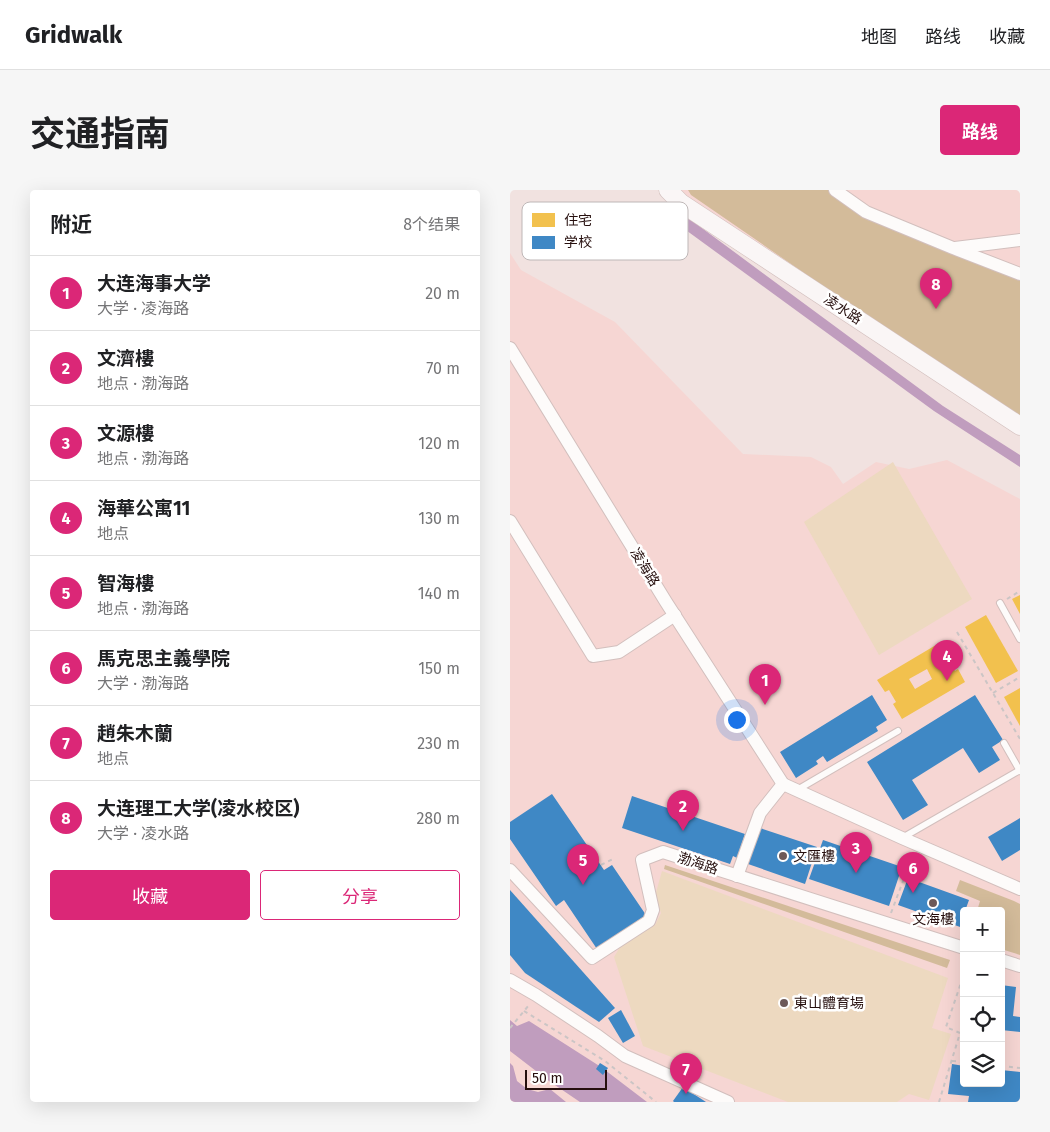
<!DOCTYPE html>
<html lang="zh">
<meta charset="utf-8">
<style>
:root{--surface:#fff;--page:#f6f6f6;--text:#202124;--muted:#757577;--line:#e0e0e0;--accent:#db2777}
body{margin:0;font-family:"Fira Sans","Noto Sans SC",sans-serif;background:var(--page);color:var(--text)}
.controls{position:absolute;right:15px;bottom:15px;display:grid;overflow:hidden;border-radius:5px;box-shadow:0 5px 20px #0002}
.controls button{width:45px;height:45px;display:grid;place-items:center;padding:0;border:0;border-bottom:1px solid var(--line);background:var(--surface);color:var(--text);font:25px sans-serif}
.scale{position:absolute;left:15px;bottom:12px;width:82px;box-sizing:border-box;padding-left:5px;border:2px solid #260f0e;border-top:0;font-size:14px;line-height:18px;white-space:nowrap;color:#260f0e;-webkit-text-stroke:4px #fff;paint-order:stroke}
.you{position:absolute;left:226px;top:529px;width:18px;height:18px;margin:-12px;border:4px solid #fff;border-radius:50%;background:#1a73e8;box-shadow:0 0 0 8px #1a73e833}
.badge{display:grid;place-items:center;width:32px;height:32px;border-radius:50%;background:var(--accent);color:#fff;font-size:16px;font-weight:700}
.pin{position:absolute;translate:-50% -41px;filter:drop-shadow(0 1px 2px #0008)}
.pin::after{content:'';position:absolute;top:26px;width:18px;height:15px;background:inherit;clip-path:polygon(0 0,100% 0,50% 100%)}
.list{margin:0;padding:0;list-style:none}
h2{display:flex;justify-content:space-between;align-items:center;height:65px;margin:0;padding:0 20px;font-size:21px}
h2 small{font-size:16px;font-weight:400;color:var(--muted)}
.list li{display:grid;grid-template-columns:32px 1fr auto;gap:15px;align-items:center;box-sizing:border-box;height:75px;padding:0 20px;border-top:1px solid var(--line)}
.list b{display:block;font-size:19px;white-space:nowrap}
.list p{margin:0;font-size:16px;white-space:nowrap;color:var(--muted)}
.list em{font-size:16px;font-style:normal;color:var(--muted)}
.actions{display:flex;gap:10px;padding:15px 20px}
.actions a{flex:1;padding:11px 0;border:1px solid var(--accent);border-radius:5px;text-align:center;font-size:18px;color:var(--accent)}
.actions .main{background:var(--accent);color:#fff}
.icon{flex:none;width:28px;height:28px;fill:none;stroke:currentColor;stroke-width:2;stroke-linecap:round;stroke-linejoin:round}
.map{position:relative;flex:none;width:510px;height:912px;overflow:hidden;border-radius:5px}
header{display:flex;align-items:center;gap:30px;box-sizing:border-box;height:70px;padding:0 25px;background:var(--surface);border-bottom:1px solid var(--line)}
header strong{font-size:24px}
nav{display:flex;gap:28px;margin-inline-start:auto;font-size:18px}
.intro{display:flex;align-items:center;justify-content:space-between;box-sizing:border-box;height:120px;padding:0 30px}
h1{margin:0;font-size:35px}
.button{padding:12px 22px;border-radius:5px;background:var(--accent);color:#fff;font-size:18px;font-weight:700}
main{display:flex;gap:30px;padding:0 30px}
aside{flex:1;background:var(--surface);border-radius:5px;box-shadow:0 5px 20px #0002}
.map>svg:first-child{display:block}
</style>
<header>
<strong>Gridwalk</strong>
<nav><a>地图</a><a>路线</a><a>收藏</a></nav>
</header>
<div class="intro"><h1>交通指南</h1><a class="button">路线</a></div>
<main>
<aside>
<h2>附近<small>8个结果</small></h2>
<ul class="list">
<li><span class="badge">1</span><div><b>大连海事大学</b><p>大学 · 凌海路</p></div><em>20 m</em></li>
<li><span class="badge">2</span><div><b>文濟樓</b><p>地点 · 渤海路</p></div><em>70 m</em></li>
<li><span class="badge">3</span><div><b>文源樓</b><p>地点 · 渤海路</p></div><em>120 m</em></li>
<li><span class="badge">4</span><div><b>海華公寓11</b><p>地点</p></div><em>130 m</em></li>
<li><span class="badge">5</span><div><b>智海樓</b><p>地点 · 渤海路</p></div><em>140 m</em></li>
<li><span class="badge">6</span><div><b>馬克思主義學院</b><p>大学 · 渤海路</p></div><em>150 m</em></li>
<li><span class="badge">7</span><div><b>趙朱木蘭</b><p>地点</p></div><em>230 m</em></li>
<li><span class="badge">8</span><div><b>大连理工大学(凌水校区)</b><p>大学 · 凌水路</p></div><em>280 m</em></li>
</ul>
<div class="actions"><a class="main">收藏</a><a>分享</a></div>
</aside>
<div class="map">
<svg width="510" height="912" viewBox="0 0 510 912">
<rect width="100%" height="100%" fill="#f1e2e0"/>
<g fill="#f6d6d3" fill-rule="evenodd">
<path d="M167,0H510V229Z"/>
<path d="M0,63L11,80L105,132L233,264L301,267L321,277L333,294L366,272L399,279L437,270L510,309V912H0ZM454,721H491V893H454Z"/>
</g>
<g fill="#edd9c0">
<path d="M383,272L462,409L369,465L294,332Z"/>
<path d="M152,681L438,788L422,838L441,844L419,910L399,904L387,912H278L133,856L104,767L113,752L145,735L151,723L145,706Z"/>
</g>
<g fill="#d3bb9a">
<path d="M178,0H325L356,22L510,84V232L181,5Z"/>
<path d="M155,675L440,770L437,778L154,679Z"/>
<path d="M450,690L504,711L510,714V765L491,759V721H467L470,711L446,701Z"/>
</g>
<g fill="#c09dbe">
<path d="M147,19L181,30L433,216L510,265V277L424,221Z"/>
<path d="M0,830L7,836L19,831L91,877L137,912H70L39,891L0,861Z"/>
<path d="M0,873L3,876L7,891L17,899L28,902L40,899L56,912H0Z"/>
</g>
<g fill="#f2c14e" fill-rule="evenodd">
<path d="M510,405V424L502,409Z"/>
<path d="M476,425L508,481L486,493L455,437Z"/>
<path d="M431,452L438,464L435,465L445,481L448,479L455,492L392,529L383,514L386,512L379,500L375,502L367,490ZM417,479L422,489L405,499L399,489Z"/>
<path d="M510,498V536L494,507Z"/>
</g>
<g fill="#3f88c5">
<path d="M362,505L377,530L366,537L368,541L317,572L313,566L306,571L308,574L286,588L270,562Z"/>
<path d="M465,505L493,550L482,557L490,570L469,583L453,558L402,590L418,615L393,630L357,572Z"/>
<path d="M42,604L94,680L102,675L136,725L87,759L54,710L46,716L0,649V632Z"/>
<path d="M122,606L235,644L227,668L223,666L220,674L112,638Z"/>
<path d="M510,628V660L492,671L478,647Z"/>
<path d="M250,638L307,657L295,694L238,674Z"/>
<path d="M313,650L392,677L379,716L299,689Z"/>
<path d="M398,688L459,710L455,721H454V735L453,738L388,715Z"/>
<path d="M0,700L105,818L89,832L15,783L0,765Z"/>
<path d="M491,795L506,797L503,826L510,827V842L491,840Z"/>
<path d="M111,820L125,846L113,853L98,828Z"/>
<path d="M90,873L98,878L93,885L86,879Z"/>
<path d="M442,874L454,876V893H491V880L510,882V912H458L459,906L438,904Z"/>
<path d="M173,897L196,912H164L163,911Z"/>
</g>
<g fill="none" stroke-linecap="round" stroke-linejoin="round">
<defs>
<g id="service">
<path d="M490,413L510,449"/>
<path d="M494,553L510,581"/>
<path d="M287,600L388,541"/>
<path d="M392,648L510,580"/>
</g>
<g id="minor">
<path d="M325,0L356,22L443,58L510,84"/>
<path d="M445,58L510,50"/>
<path d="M0,158L156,412L273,594"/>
<path d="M0,331L83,466L109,462L165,425"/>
<path d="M273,594L392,648L510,699"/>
<path d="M0,680L82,768L139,731L143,720L132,670L153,662L454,758"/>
<path d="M227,686L250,623L273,594"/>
<path d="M491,770L510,776"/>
<path d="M0,790L26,805L88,846L115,866L218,912"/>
</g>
<path id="secondary" d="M158,0L171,13L510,236"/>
</defs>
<use href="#service" stroke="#d2bfbd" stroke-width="8"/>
<use href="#minor" stroke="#d2bfbd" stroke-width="14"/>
<use href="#secondary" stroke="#d2bfbd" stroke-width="19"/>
<g stroke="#cbc5c5" stroke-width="2" stroke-dasharray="4 4" stroke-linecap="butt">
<path d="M497,409L510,401"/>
<path d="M447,442L510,549"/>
<path d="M483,503L510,487"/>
<path d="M91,675L105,668"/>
<path d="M381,723L402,667"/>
<path d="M14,821L95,871L146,912"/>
<path d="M0,838L19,815"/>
<path d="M442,871L454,872"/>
<path d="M491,876L510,878"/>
<path d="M429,912L450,843L436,837L454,784"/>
</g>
<use href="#service" stroke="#fdfbfa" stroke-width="6"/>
<use href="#minor" stroke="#fdfbfa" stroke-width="12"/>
<use href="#secondary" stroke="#faf6f6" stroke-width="18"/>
</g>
<g fill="#6d5958" stroke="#fff" stroke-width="2">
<circle cx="273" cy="666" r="5"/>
<circle cx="423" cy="713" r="5"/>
<circle cx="274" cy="813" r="5"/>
</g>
<g text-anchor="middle" stroke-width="5" stroke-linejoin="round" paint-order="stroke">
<g font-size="14" fill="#260f0e" stroke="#fff">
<text transform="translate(333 119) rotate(33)" y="5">凌水路</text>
<text transform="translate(135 377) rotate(58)" y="5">凌海路</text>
<text transform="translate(188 673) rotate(18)" y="5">渤海路</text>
</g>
<g font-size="14" fill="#260f0e" stroke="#fff" text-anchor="start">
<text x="283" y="671">文匯樓</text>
<text x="423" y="734" text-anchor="middle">文海樓</text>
<text x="284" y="818">東山體育場</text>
</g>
</g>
<rect x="12" y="12" width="166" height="58" rx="8" fill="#fff" stroke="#beb7b7" stroke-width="1"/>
<rect x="22" y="23" width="23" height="14" fill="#f2c14e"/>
<rect x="22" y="46" width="23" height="13" fill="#3f88c5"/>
<g font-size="14" fill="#260f0e">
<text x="54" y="35">住宅</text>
<text x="54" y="57">学校</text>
</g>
</svg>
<div class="controls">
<button>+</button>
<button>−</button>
<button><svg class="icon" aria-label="locate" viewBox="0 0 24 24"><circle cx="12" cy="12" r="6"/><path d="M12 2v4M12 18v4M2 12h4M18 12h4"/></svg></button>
<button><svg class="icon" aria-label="layers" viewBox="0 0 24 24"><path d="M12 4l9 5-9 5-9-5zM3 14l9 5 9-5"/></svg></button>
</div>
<div class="scale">50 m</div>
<div class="you"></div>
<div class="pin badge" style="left:255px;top:515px">1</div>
<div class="pin badge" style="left:173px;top:641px">2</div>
<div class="pin badge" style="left:346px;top:683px">3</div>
<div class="pin badge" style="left:437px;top:491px">4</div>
<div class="pin badge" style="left:73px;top:695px">5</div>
<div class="pin badge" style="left:403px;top:703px">6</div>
<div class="pin badge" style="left:176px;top:904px">7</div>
<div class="pin badge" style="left:426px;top:119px">8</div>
</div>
</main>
